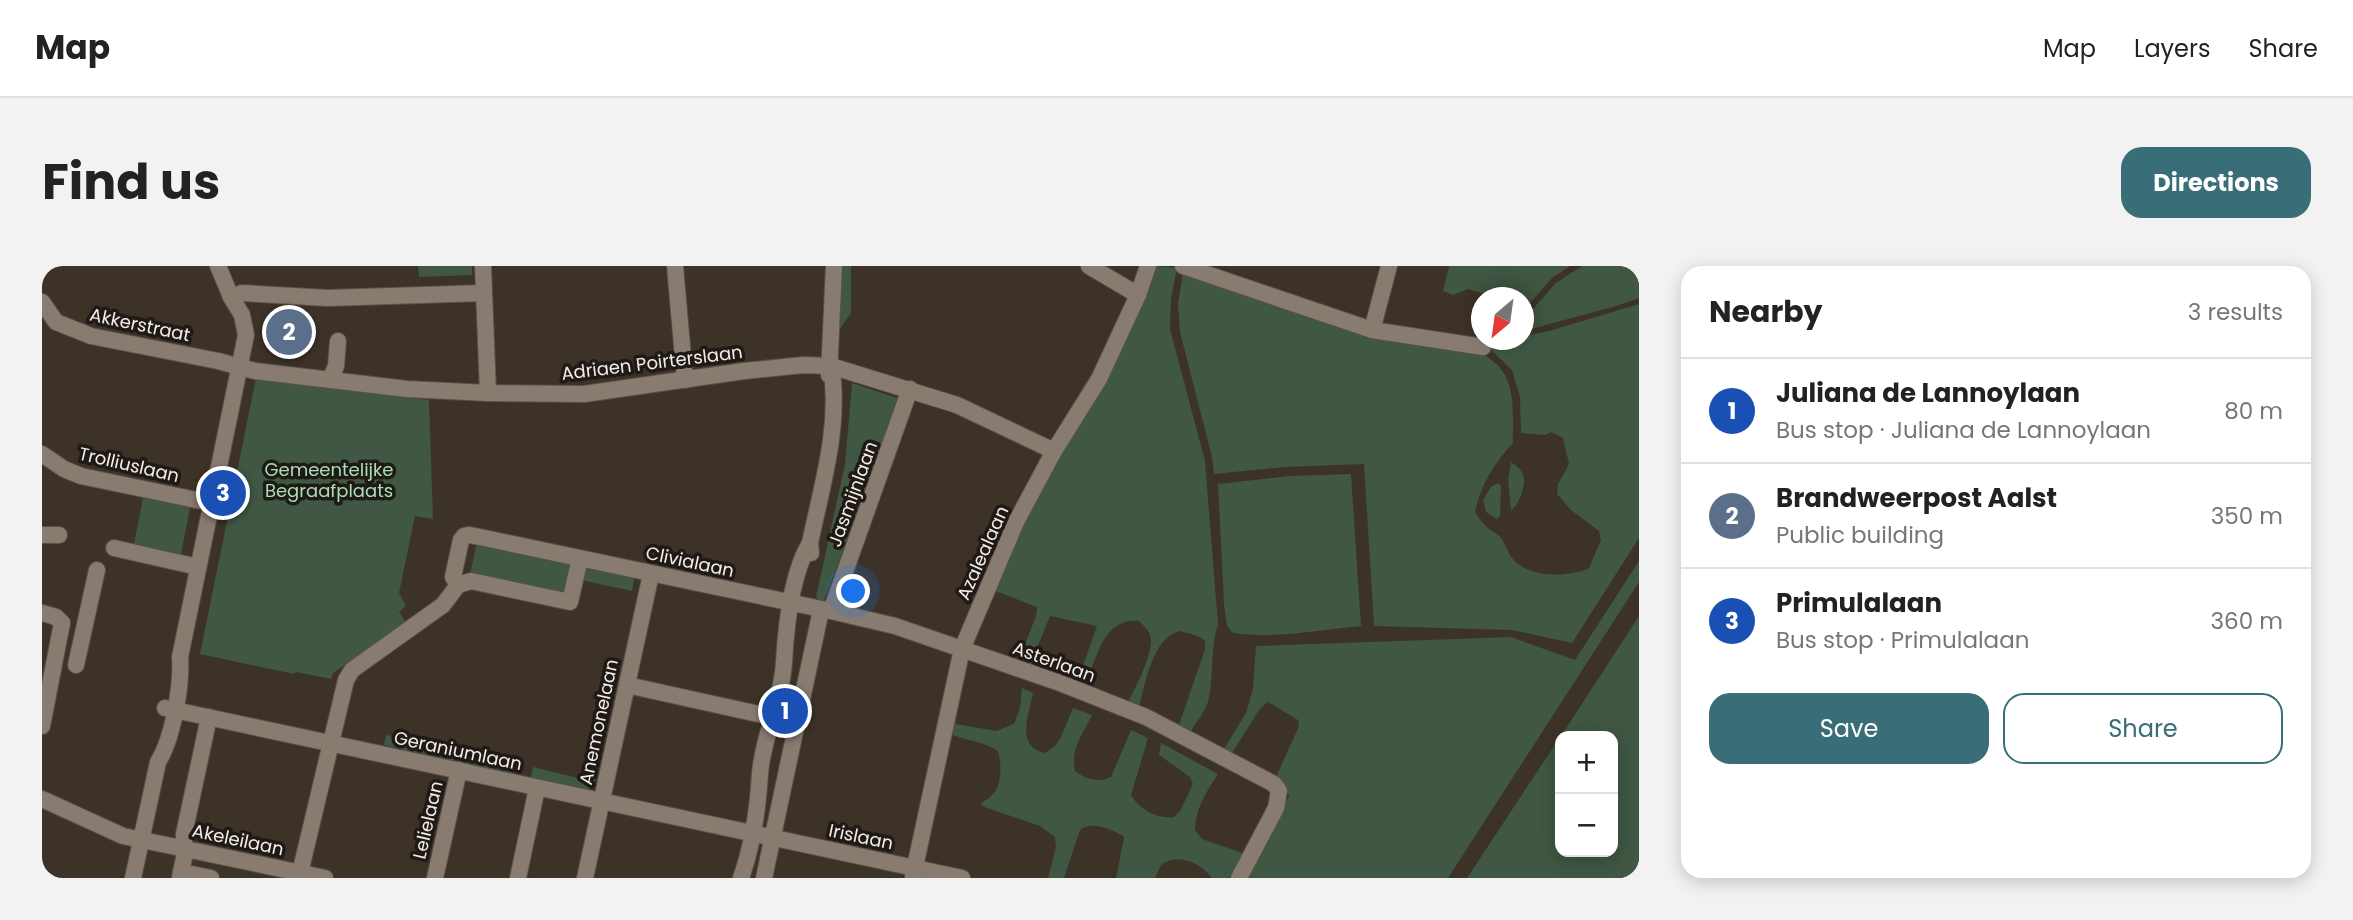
<!DOCTYPE html>
<meta charset="utf-8">
<style>
:root{--surface:#fff;--page:#f2f2f2;--text:#222;--muted:#767676;--line:#e0e0e0;--accent:#396d77}
body{margin:0;font-family:Poppins,sans-serif;background:var(--page);color:var(--text)}
.controls{position:absolute;right:21px;bottom:21px;display:grid;overflow:hidden;border-radius:14px;box-shadow:0 4px 18px #0003}
.controls button{width:63px;height:63px;display:grid;place-items:center;padding:0;border:0;border-bottom:2px solid var(--line);background:var(--surface);color:var(--text);font:35px sans-serif}
.compass{position:absolute;left:1429px;top:21px;width:63px;height:63px;border-radius:50%;background:var(--surface);box-shadow:0 4px 18px #0003;rotate:209deg}
.you{position:absolute;left:812px;top:326px;width:24px;height:24px;margin:-18px;border:5px solid #fff;border-radius:50%;background:#1a73e8;box-shadow:0 0 0 10px #1a73e833}
.badge{display:grid;place-items:center;width:46px;height:46px;border-radius:50%;background:var(--accent);color:#fff;font-size:23px;font-weight:700}
.pin{position:absolute;translate:-50% -50%;border:4px solid #fff;box-shadow:0 2px 7px #0006}
.list{margin:0;padding:0;list-style:none}
h2{display:flex;justify-content:space-between;align-items:center;height:91px;margin:0;padding:0 28px;font-size:30px}
h2 small{font-size:23px;font-weight:400;color:var(--muted)}
.list li{display:grid;grid-template-columns:46px 1fr auto;gap:21px;align-items:center;box-sizing:border-box;height:105px;padding:0 28px;border-top:2px solid var(--line)}
.list b{display:block;font-size:26px;white-space:nowrap}
.list p{margin:0;font-size:23px;white-space:nowrap;color:var(--muted)}
.list em{font-size:23px;font-style:normal;color:var(--muted)}
.actions{display:flex;gap:14px;padding:21px 28px}
.actions a{flex:1;padding:16px 0;border:2px solid var(--accent);border-radius:21px;text-align:center;font-size:24px;color:var(--accent)}
.actions .main{background:var(--accent);color:#fff}
.map{position:relative;flex:none;width:1597px;height:612px;overflow:hidden;border-radius:21px}
header{display:flex;align-items:center;gap:42px;box-sizing:border-box;height:98px;padding:0 35px;background:var(--surface);border-bottom:2px solid var(--line)}
header strong{font-size:33px}
nav{display:flex;gap:38px;margin-inline-start:auto;font-size:24px}
.intro{display:flex;align-items:center;justify-content:space-between;box-sizing:border-box;height:168px;padding:0 42px}
h1{margin:0;font-size:49px}
.button{padding:18px 32px;border-radius:21px;background:var(--accent);color:#fff;font-size:24px;font-weight:700}
main{display:flex;gap:42px;padding:0 42px}
aside{flex:1;background:var(--surface);border-radius:21px;box-shadow:0 4px 18px #0003}
.map>svg:first-child{display:block}
</style>
<header>
<strong>Map</strong>
<nav><a>Map</a><a>Layers</a><a>Share</a></nav>
</header>
<div class="intro"><h1>Find us</h1><a class="button">Directions</a></div>
<main>
<div class="map">
<svg width="1597" height="612" viewBox="0 0 1597 612">
<rect width="100%" height="100%" fill="#3c3228"/>
<g fill="#3f5743">
<path d="M376,0H430V9L377,11Z"/>
<path d="M796,0H809V47L795,67Z"/>
<path d="M1113,0L1135,2L1129,33L1128,63L1163,195L1176,358C1168,382 1172,407 1167,431C1165,444 1156,453 1149,465L1137,459L1163,383V375L1156,370L1137,365C1110,373 1104,417 1097,440L1086,436C1094,421 1110,390 1109,373C1108,365 1102,360 1097,355C1060,352 1055,393 1043,419L1035,416L1055,360L1008,350L988,399L977,394L994,350L995,341L951,324L972,276Z"/>
<path d="M1407,0H1528L1510,12L1482,44V32L1454,31L1426,23L1411,29L1401,25Z"/>
<path d="M1540,0H1597V32L1574,40L1482,65V53L1514,17Z"/>
<path d="M1141,7L1441,87C1446,92 1453,96 1458,102C1475,122 1470,153 1471,177C1453,196 1438,220 1433,246C1437,252 1441,258 1447,263C1451,266 1457,268 1460,273C1463,279 1466,286 1470,292C1485,312 1527,312 1547,302L1559,274L1557,265L1529,244L1515,228L1516,218L1527,198L1521,172L1509,166L1503,169L1479,167L1478,131L1470,104L1448,83L1466,74H1482V70L1507,65L1597,38V272L1530,377L1470,364L1332,360L1322,198L1244,201L1172,208L1170,191L1138,66L1136,37Z"/>
<path d="M214,112L387,134L391,253L373,250L357,327L364,340L357,346L364,356L291,407L289,413L254,406L252,408L158,388Z"/>
<path d="M810,117L855,132L858,136L781,337L774,331L803,198Z"/>
<path d="M1469,196C1473,199 1479,203 1481,208C1485,218 1477,239 1469,244L1466,213Z"/>
<path d="M1309,208L1319,360C1276,364 1234,373 1191,367L1185,360L1182,338L1176,218L1247,210Z"/>
<path d="M1456,217L1459,220L1458,250L1455,253L1444,246L1441,234L1449,221Z"/>
<path d="M102,227L149,237L138,293L91,283Z"/>
<path d="M435,275L526,295L530,300L523,326L519,328L428,309Z"/>
<path d="M1597,295V316L1406,612H1204L1247,530L1242,518L1234,511L1257,460L1256,454L1226,436L1217,444L1190,487L1182,483L1204,447L1211,422L1214,380L1469,371L1533,394Z"/>
<path d="M544,301L593,309L590,325L539,314Z"/>
<path d="M1597,350V612H1425L1518,471V586H1571V470H1519Z"/>
<path d="M980,422L991,427C987,448 973,481 1003,487L1014,479L1019,471L1031,442L1050,449C1041,468 1028,483 1033,505C1044,513 1056,517 1069,511L1089,464L1106,472L1089,529C1098,544 1114,553 1132,551L1138,545L1151,518L1148,511L1117,489L1119,477L1176,508C1165,525 1153,543 1153,564L1160,573L1200,587L1187,612H1170C1159,597 1136,586 1119,599L1113,612H1074L1082,571C1072,564 1049,554 1038,564L1022,612H1006L1014,581L1013,571L998,560L945,542L938,538C941,535 945,534 948,531C960,522 960,499 956,485C941,475 923,475 907,467L909,457L954,465L972,458L978,442Z"/>
<path d="M552,462L564,464L552,519L546,524H542L489,512L491,501L540,513Z"/>
<path d="M344,469L472,498L470,508L342,479Z"/>
</g>
<g fill="none" stroke-linecap="round" stroke-linejoin="round">
<defs>
<g id="minor">
<path d="M441,0L446,127"/>
<path d="M633,0L643,114"/>
<path d="M1047,0L1096,29"/>
<path d="M1141,0L1330,64L1441,81"/>
<path d="M189,31L200,27L286,32L442,27"/>
<path d="M0,36L14,56L49,70L176,95L213,105L365,123L446,127L542,128L702,105L761,99L789,100L915,139L1012,185"/>
<path d="M1330,64L1347,0"/>
<path d="M787,109L792,0"/>
<path d="M288,114L294,100L296,75"/>
<path d="M0,188L22,203L39,210L169,237"/>
<path d="M0,269H17"/>
<path d="M72,282L156,301"/>
<path d="M769,287L768,277C780,219 799,159 789,100"/>
<path d="M416,319L429,315L528,336L538,292"/>
<path d="M789,345L868,123"/>
<path d="M0,347L14,351L20,357"/>
<path d="M34,399L55,304"/>
<path d="M585,419L730,451"/>
<path d="M123,442L920,612"/>
<path d="M0,460L20,357"/>
<path d="M0,533L81,570L283,612"/>
<path d="M139,606L142,592V568L167,451"/>
<path d="M258,607L304,414L310,404L401,339L416,319L411,311L419,274L422,270L428,269L789,345L853,360L1018,417L1104,451L1232,518L1237,525L1234,542L1197,612"/>
<path d="M871,610L920,383L974,256L1012,185L1057,113L1096,29L1106,0"/>
<path d="M91,612L116,496C131,472 140,419 138,391L204,69L200,49L189,31L176,0"/>
<path d="M138,612L139,606L169,612"/>
<path d="M393,612L417,504"/>
<path d="M476,612L495,522"/>
<path d="M543,612L609,308"/>
<path d="M699,612C711,578 716,542 718,507C721,470 740,433 742,396C744,360 749,308 768,277"/>
<path d="M722,612L779,344"/>
</g>
</defs>
<use href="#minor" stroke="#595048" stroke-width="18"/>
<use href="#minor" stroke="#887c71" stroke-width="16"/>
</g>
<g text-anchor="middle" stroke-width="7" stroke-linejoin="round" paint-order="stroke">
<g font-size="18" fill="#f4ede7" stroke="#1f1a16">
<text transform="translate(98 59) rotate(12)" y="6">Akkerstraat</text>
<text transform="translate(610 97) rotate(-7)" y="6">Adriaen Poirterslaan</text>
<text transform="translate(87 199) rotate(13)" y="6">Trolliuslaan</text>
<text transform="translate(811 228) rotate(-70)" y="6">Jasmijnlaan</text>
<text transform="translate(941 287) rotate(-66)" y="6">Azalealaan</text>
<text transform="translate(648 296) rotate(12)" y="6">Clivialaan</text>
<text transform="translate(1012 396) rotate(20)" y="6">Asterlaan</text>
<text transform="translate(557 456) rotate(-78)" y="6">Anemonelaan</text>
<text transform="translate(416 485) rotate(12)" y="6">Geraniumlaan</text>
<text transform="translate(386 554) rotate(-77)" y="6">Lelielaan</text>
<text transform="translate(819 571) rotate(12)" y="6">Irislaan</text>
<text transform="translate(196 574) rotate(12)" y="6">Akeleilaan</text>
</g>
<g font-size="18" fill="#acddb3" stroke="#1f1a16">
<text x="287" y="210">Gemeentelijke<tspan x="287" dy="21">Begraafplaats</tspan></text>
</g>
</g>
</svg>
<div class="controls">
<button>+</button>
<button>−</button>
</div>
<svg class="compass" viewBox="-18 -18 36 36"><path d="M0-13l5 13h-10z" fill="#e53935"/><path d="M0 13l5-13h-10z" fill="#767676"/></svg>
<div class="you"></div>
<div class="pin badge" style="left:743px;top:445px;background:#1a4fb4">1</div>
<div class="pin badge" style="left:247px;top:66px;background:#5c6f8a">2</div>
<div class="pin badge" style="left:181px;top:227px;background:#1a4fb4">3</div>
</div>
<aside>
<h2>Nearby<small>3 results</small></h2>
<ul class="list">
<li><span class="badge" style="background:#1a4fb4">1</span><div><b>Juliana de Lannoylaan</b><p>Bus stop · Juliana de Lannoylaan</p></div><em>80 m</em></li>
<li><span class="badge" style="background:#5c6f8a">2</span><div><b>Brandweerpost Aalst</b><p>Public building</p></div><em>350 m</em></li>
<li><span class="badge" style="background:#1a4fb4">3</span><div><b>Primulalaan</b><p>Bus stop · Primulalaan</p></div><em>360 m</em></li>
</ul>
<div class="actions"><a class="main">Save</a><a>Share</a></div>
</aside>
</main>
